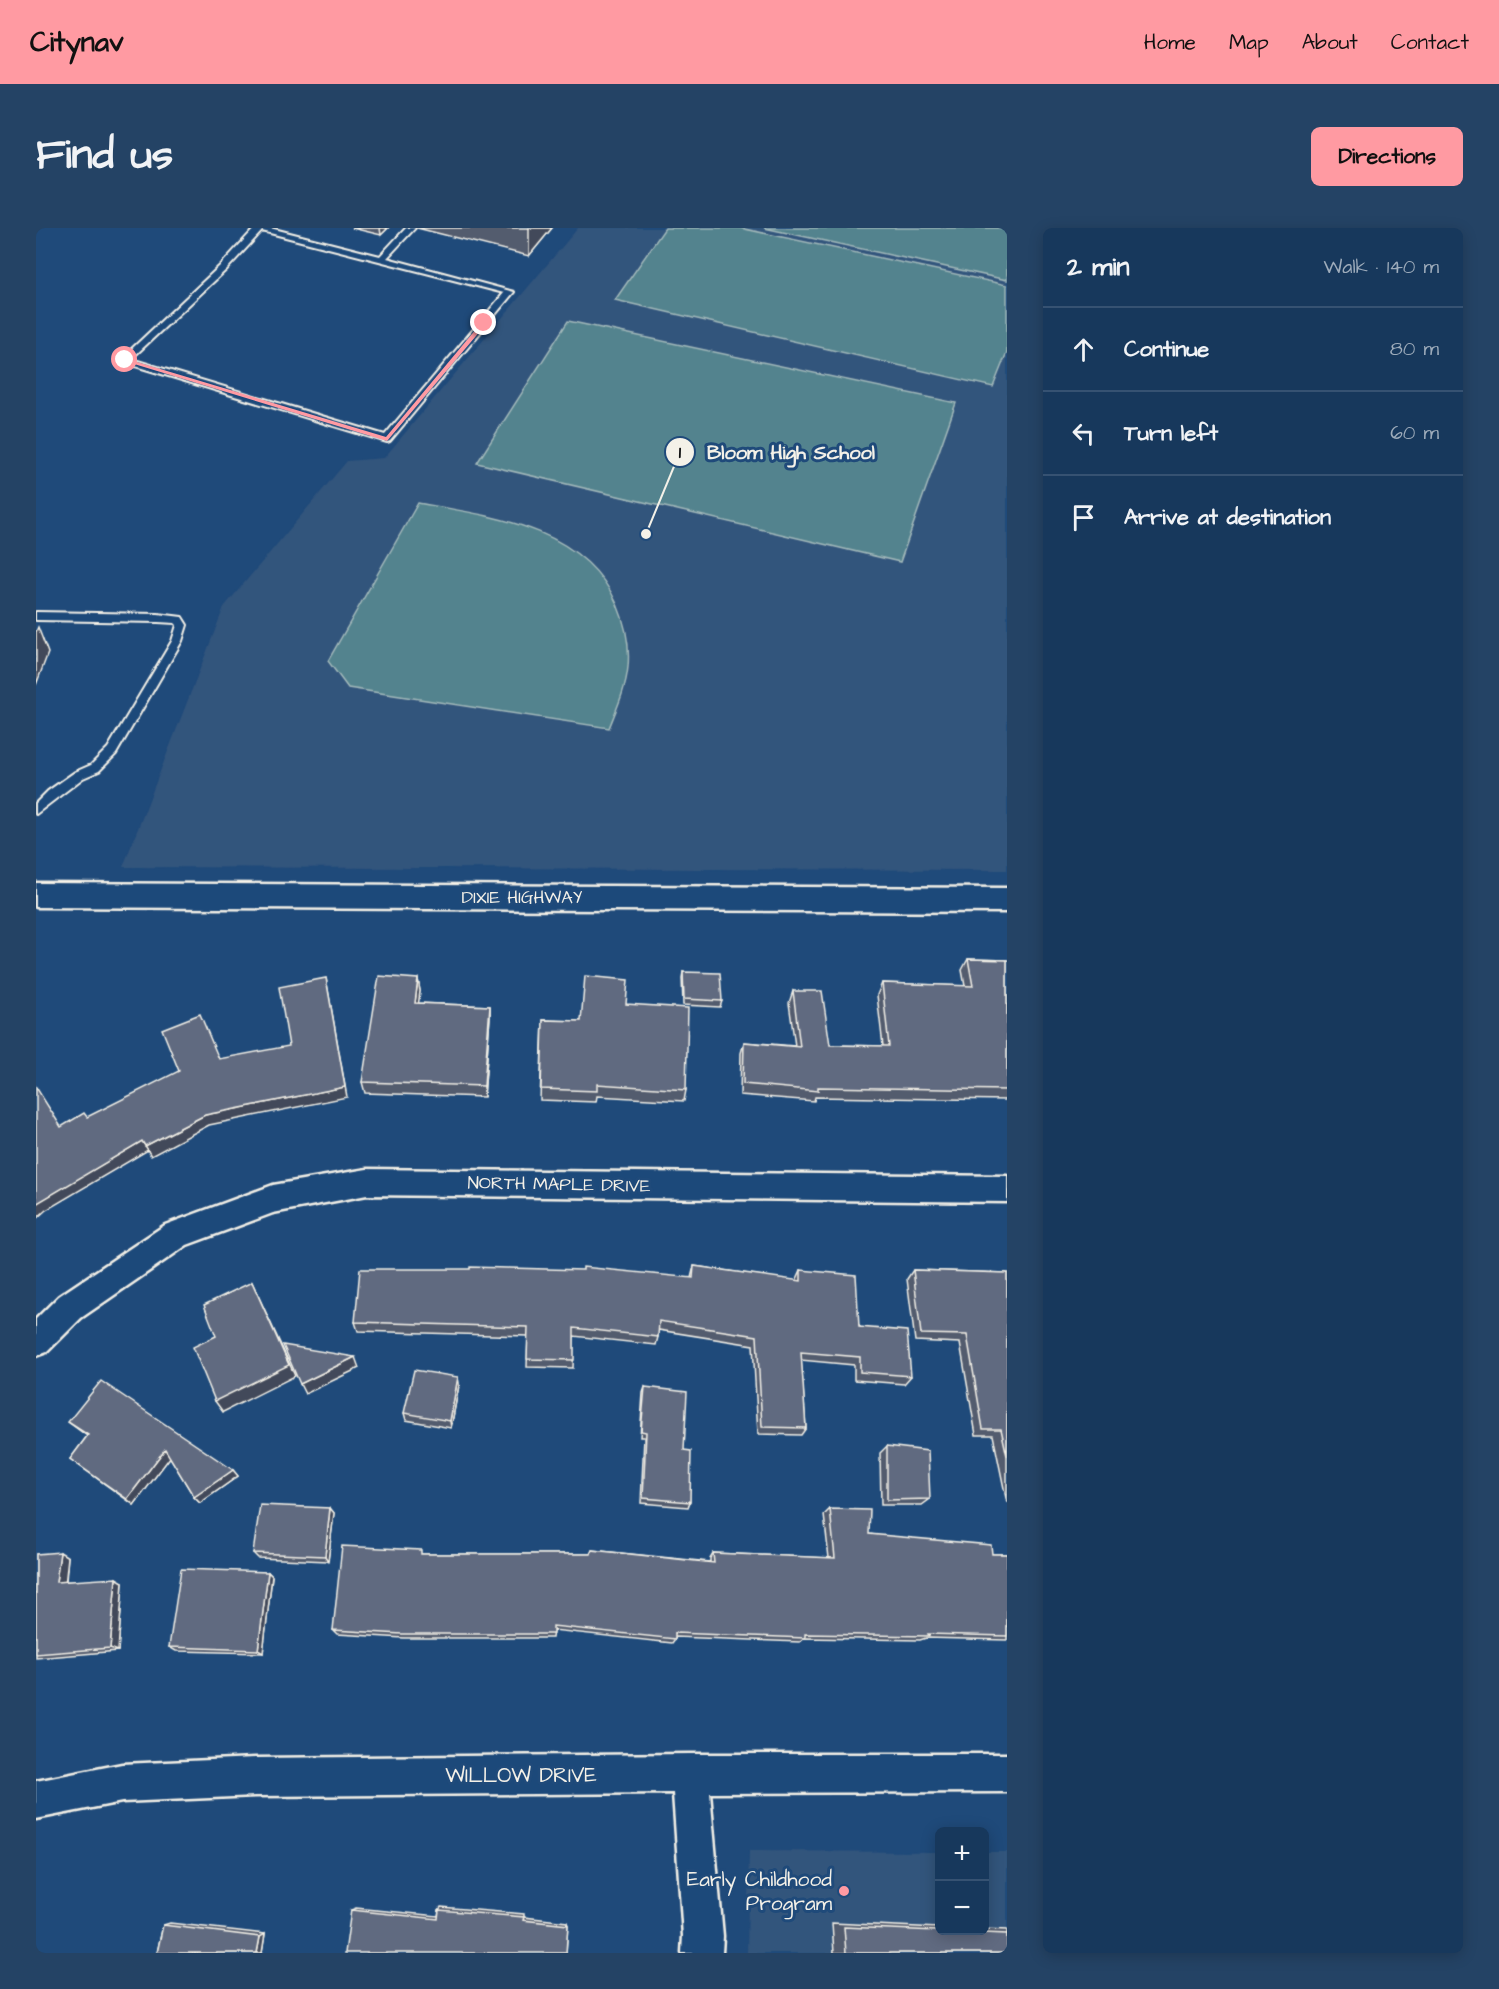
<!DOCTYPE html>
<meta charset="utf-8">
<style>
:root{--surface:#17385c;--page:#244365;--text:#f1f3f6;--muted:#9eacbb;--line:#365272;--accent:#ff9aa2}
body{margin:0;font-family:"Architects Daughter",sans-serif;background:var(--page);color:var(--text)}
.controls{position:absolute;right:18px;bottom:18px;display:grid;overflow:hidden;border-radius:9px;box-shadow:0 3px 15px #0003}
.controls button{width:54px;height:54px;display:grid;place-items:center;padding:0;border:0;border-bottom:2px solid var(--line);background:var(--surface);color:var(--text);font:30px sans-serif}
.stop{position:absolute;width:18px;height:18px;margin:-14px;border:4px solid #ff9aa2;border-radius:50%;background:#fff}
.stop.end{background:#ff9aa2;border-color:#fff;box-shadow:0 2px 6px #0008}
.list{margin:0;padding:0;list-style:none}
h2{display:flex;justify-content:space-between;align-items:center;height:78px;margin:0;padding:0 24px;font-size:26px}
h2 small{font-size:20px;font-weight:400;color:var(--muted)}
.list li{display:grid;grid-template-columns:39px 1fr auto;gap:18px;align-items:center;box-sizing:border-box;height:84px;padding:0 24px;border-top:2px solid var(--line)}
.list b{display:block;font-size:22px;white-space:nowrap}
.list em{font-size:20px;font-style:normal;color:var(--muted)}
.icon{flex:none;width:33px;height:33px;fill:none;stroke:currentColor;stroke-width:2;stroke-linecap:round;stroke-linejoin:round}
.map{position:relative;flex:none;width:971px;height:1725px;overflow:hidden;border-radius:9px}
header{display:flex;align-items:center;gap:36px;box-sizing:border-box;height:84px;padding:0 30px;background:var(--accent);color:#111}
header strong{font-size:28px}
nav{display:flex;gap:33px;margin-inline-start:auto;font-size:21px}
.intro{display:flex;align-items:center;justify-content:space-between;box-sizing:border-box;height:144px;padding:0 36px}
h1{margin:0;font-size:42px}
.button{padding:15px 27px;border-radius:9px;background:var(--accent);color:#111;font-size:21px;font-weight:700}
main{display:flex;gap:36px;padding:0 36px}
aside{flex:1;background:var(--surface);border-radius:9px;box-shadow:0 3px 15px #0003}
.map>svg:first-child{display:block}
</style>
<header>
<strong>Citynav</strong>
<nav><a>Home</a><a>Map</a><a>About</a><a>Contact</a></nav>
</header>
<div class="intro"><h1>Find us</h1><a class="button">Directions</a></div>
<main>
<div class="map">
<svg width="971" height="1725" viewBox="0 0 971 1725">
<rect width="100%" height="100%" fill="#1f4a7a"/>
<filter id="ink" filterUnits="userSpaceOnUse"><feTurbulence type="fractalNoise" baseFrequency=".0167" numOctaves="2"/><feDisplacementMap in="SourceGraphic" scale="12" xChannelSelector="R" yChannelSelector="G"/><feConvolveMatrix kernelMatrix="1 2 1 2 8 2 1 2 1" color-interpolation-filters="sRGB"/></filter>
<g filter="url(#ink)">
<g fill="#32547c">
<path d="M542,0H971V642L87,639L188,379L311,233L348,230Z"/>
<path d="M713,1623L903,1624L904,1702H948L949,1624H971V1725H711Z"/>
</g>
<g fill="#53838e" stroke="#a4babb" stroke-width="1.5">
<path d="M629,0H704L971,57V124L957,159L579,72Z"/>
<path d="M728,0H971V52Z"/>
<path d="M532,93L920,175L864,334L441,235Z"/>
<path d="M382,275C456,288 547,299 581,376C589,395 594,418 592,439C590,460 581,480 573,500L312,460L292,433Z"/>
</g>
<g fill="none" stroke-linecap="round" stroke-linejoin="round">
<defs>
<g id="lane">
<path d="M219,0H234L344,28L370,0H379L351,30L478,64L354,213L351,214L86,134V130L185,37ZM226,3L468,65L349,207L95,131L191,41Z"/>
<path d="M0,384L122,386L146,389L151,397L146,413L80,526L63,543L47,550L0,586V575L12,563L39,544L55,537L72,520L136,413L141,397L139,395L122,394L0,392Z"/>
</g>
<g id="street">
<path d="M331,941L971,948V974L331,967L237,985L151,1017L45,1090L11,1124L0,1128V1091L23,1068L129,997L237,957Z"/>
<path d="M654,1526H971V1564L674,1565L687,1708L686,1725H646L647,1708L637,1565L219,1568L86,1574L0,1591V1553L86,1536L219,1530Z"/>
</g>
<path id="secondary" d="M0,655L971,660V684L0,679Z"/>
</defs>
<use href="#lane" stroke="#f4f1e8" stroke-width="4"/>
<use href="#street" stroke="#f4f1e8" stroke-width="5"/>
<use href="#secondary" stroke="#f4f1e8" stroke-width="5"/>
<use href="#lane" fill="#1f4a7a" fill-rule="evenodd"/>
<use href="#street" fill="#1f4a7a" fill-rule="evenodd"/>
<use href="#secondary" fill="#1f4a7a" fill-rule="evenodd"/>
</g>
<g fill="#535b6e" stroke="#f4f1e8" stroke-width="1.5">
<path d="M316,0H352L345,7Z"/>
<path d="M381,0H516L493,28Z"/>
<path d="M932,731L971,732V872L779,869L778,873L704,867L705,825L708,814L759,818L753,775L757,763L794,817L847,818L841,767L846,755L929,758L926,742Z"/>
<path d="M647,744L686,773L684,779L647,777L646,750Z"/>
<path d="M382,751L384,763L382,775L454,778V789L448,869L329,865L326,854Z"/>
<path d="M590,776L650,862L648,873L561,868L560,874L504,872L507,792L545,793Z"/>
<path d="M658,1038L760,1053L765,1042L875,1148L868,1156L818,1152V1137L765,1132L770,1200L765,1207L722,1206L717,1117L622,1102V1109L620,1117L538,1108L537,1140L491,1139L492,1108L322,1103L319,1094L655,1050Z"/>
<path d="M877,1042L971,1045V1275L957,1207H940L924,1115L879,1113L871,1051Z"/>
<path d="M422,1149L423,1157L415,1200L370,1192L368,1185Z"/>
<path d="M609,1159L648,1222L654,1274L652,1279L605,1275L608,1209H604L607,1165Z"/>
<path d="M32,1194L197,1242L202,1248L164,1275L158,1269L134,1229L98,1277L34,1231L51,1208Z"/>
<path d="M851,1218L894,1271L886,1277H845L844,1225Z"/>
<path d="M294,1280L298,1285L292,1333L222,1330L217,1325Z"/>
<path d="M794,1281L833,1306L956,1326H971V1412L890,1410L884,1412L769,1410L764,1414L639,1409V1411L636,1415L517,1402L516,1410H368L301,1406L297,1402L386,1326H554L556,1322L674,1334V1330L677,1325L793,1330L788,1287Z"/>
<path d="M0,1326L32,1329L30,1353L87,1354L82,1423L0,1430Z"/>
<path d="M232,1344L236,1348L227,1425L140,1423L133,1419Z"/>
<path d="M405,1679L488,1686V1689L531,1694L532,1697L530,1725L315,1682L320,1680L402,1688L403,1682Z"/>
<path d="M134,1695L229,1706L226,1725H121L127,1697Z"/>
<path d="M796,1695L903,1700V1702H948V1701L971,1702V1725H798Z"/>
</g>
<g fill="#434a5a" stroke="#f4f1e8" stroke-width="1.5">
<path d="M344,0H352L345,7Z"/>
<path d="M493,0H516L493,28Z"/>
<path d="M2,399L12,425L0,457V404Z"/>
<path d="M290,750L311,869L173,897L115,928L109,918L169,887L309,859Z"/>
<path d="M382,751L384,763L381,787L379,775Z"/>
<path d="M454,778V789L448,869V858Z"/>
<path d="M106,913L112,922L10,982L0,991V976L3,973Z"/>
<path d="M216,1054L259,1148L187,1184L179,1173Z"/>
<path d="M319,1129L323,1140L269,1166L264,1156Z"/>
<path d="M422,1149L423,1157L415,1200L414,1193Z"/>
<path d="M129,1221L135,1228L98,1277L91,1271Z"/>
<path d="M197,1242L202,1248L164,1275L158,1269Z"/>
<path d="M294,1280L298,1285L292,1333L289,1328Z"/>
<path d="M24,1324L32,1329L29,1358L20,1354Z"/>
<path d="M232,1344L236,1348L227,1425L222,1422Z"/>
<path d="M80,1350L87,1354L82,1423L74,1420Z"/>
<path d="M229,1706L226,1725H221L224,1709Z"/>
</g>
<g fill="#606a80" stroke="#f4f1e8" stroke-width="1.5">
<path d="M932,731L971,732V862L782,859V863L707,856L708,814L764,819L757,763H786L794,817L853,818L846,755L937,758Z"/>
<path d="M647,744L684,745L686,773L648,771Z"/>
<path d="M343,748L382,751L379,775L454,778L448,858L326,854Z"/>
<path d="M549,748L592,752L590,776L652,780L650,862L561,856V863L505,861L507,792L545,793Z"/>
<path d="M290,750L309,859L169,887L109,918L106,913L0,976V859L25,899L48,885L51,889L143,843L126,801L164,786L183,831L253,818L243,759Z"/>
<path d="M658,1038L765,1053V1042L820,1047L823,1099L871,1103L875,1148L824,1144V1129L765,1124L770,1200L726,1199L721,1108L623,1093L622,1109L538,1100V1132L491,1131L492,1099L319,1094L324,1041H434V1039L547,1042V1039L657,1050Z"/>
<path d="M877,1042L971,1045V1228L965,1201H947L931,1107L885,1106Z"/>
<path d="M216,1054L253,1137L179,1173L157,1119L180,1108L168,1077Z"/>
<path d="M247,1117L319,1129L264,1156Z"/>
<path d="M378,1142L422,1149L414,1193L368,1185Z"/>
<path d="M65,1153L197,1242L158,1269L129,1221L91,1271L34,1231L52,1207L32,1194Z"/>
<path d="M609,1159L651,1164L648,1222L655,1223L654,1274L607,1270L610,1204L605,1203Z"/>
<path d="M851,1218L892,1223L894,1271L851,1272Z"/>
<path d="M224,1277L294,1280L289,1328L217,1325Z"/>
<path d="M794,1281L834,1282L833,1306L955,1317L956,1326H971V1408L892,1406L893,1408L769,1406V1410L639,1405V1411L517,1398V1406H366L297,1402L306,1318L385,1322V1326H555L556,1322L678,1335L677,1325L799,1330Z"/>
<path d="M24,1324L20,1354L80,1350L74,1420L0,1426V1326Z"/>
<path d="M145,1341L232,1344L222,1422L133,1419Z"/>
<path d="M315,1682L402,1691L403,1682L488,1689L487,1692L532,1697L530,1725H309Z"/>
<path d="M127,1697L224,1709L221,1725H121Z"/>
<path d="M808,1699L971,1706V1725H810Z"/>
</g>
</g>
<path fill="#ff9aa2" d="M446,94L451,95L351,213L85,132L91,131L350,209Z"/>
<circle fill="#ff9aa2" stroke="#1f4a7a" stroke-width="2" cx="808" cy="1663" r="6"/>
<g text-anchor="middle" stroke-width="6" stroke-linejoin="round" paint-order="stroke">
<g font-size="18" fill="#f4f1e8" stroke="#1f4a7a">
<text x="486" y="675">DIXIE HIGHWAY</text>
<text transform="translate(523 956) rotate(1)" y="6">NORTH MAPLE DRIVE</text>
</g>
<g font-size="21" fill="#f4f1e8" stroke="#1f4a7a">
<text x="485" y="1554">WILLOW DRIVE</text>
</g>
<g font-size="21" fill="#f4f1e8" stroke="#1f4a7a" text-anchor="end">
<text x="796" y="1658">Early Childhood<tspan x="796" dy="24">Program</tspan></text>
</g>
</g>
<path fill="none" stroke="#f4f1e8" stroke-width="2" d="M610 306L644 224"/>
<g fill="#f4f1e8" stroke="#1f4a7a" stroke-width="2">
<circle cx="610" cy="306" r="6"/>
<circle cx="644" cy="224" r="15"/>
</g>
<g font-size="18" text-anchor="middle" font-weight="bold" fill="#111">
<text x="644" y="230">1</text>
</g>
<g font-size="20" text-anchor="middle" font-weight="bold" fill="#f4f1e8" stroke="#1f4a7a" stroke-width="6" stroke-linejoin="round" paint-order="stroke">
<text x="755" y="231">Bloom High School</text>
</g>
</svg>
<div class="controls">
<button>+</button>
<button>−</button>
</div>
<div class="stop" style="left:89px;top:132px"></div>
<div class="stop end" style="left:448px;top:95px"></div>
</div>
<aside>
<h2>2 min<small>Walk · 140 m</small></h2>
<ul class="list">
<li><svg class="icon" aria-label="ahead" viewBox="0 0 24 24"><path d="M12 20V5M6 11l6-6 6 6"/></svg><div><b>Continue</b></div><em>80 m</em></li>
<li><svg class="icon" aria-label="left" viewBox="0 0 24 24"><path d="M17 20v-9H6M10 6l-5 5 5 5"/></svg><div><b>Turn left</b></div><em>60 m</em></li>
<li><svg class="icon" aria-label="arrive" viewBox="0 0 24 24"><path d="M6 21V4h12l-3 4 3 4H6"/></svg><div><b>Arrive at destination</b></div></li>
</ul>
</aside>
</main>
